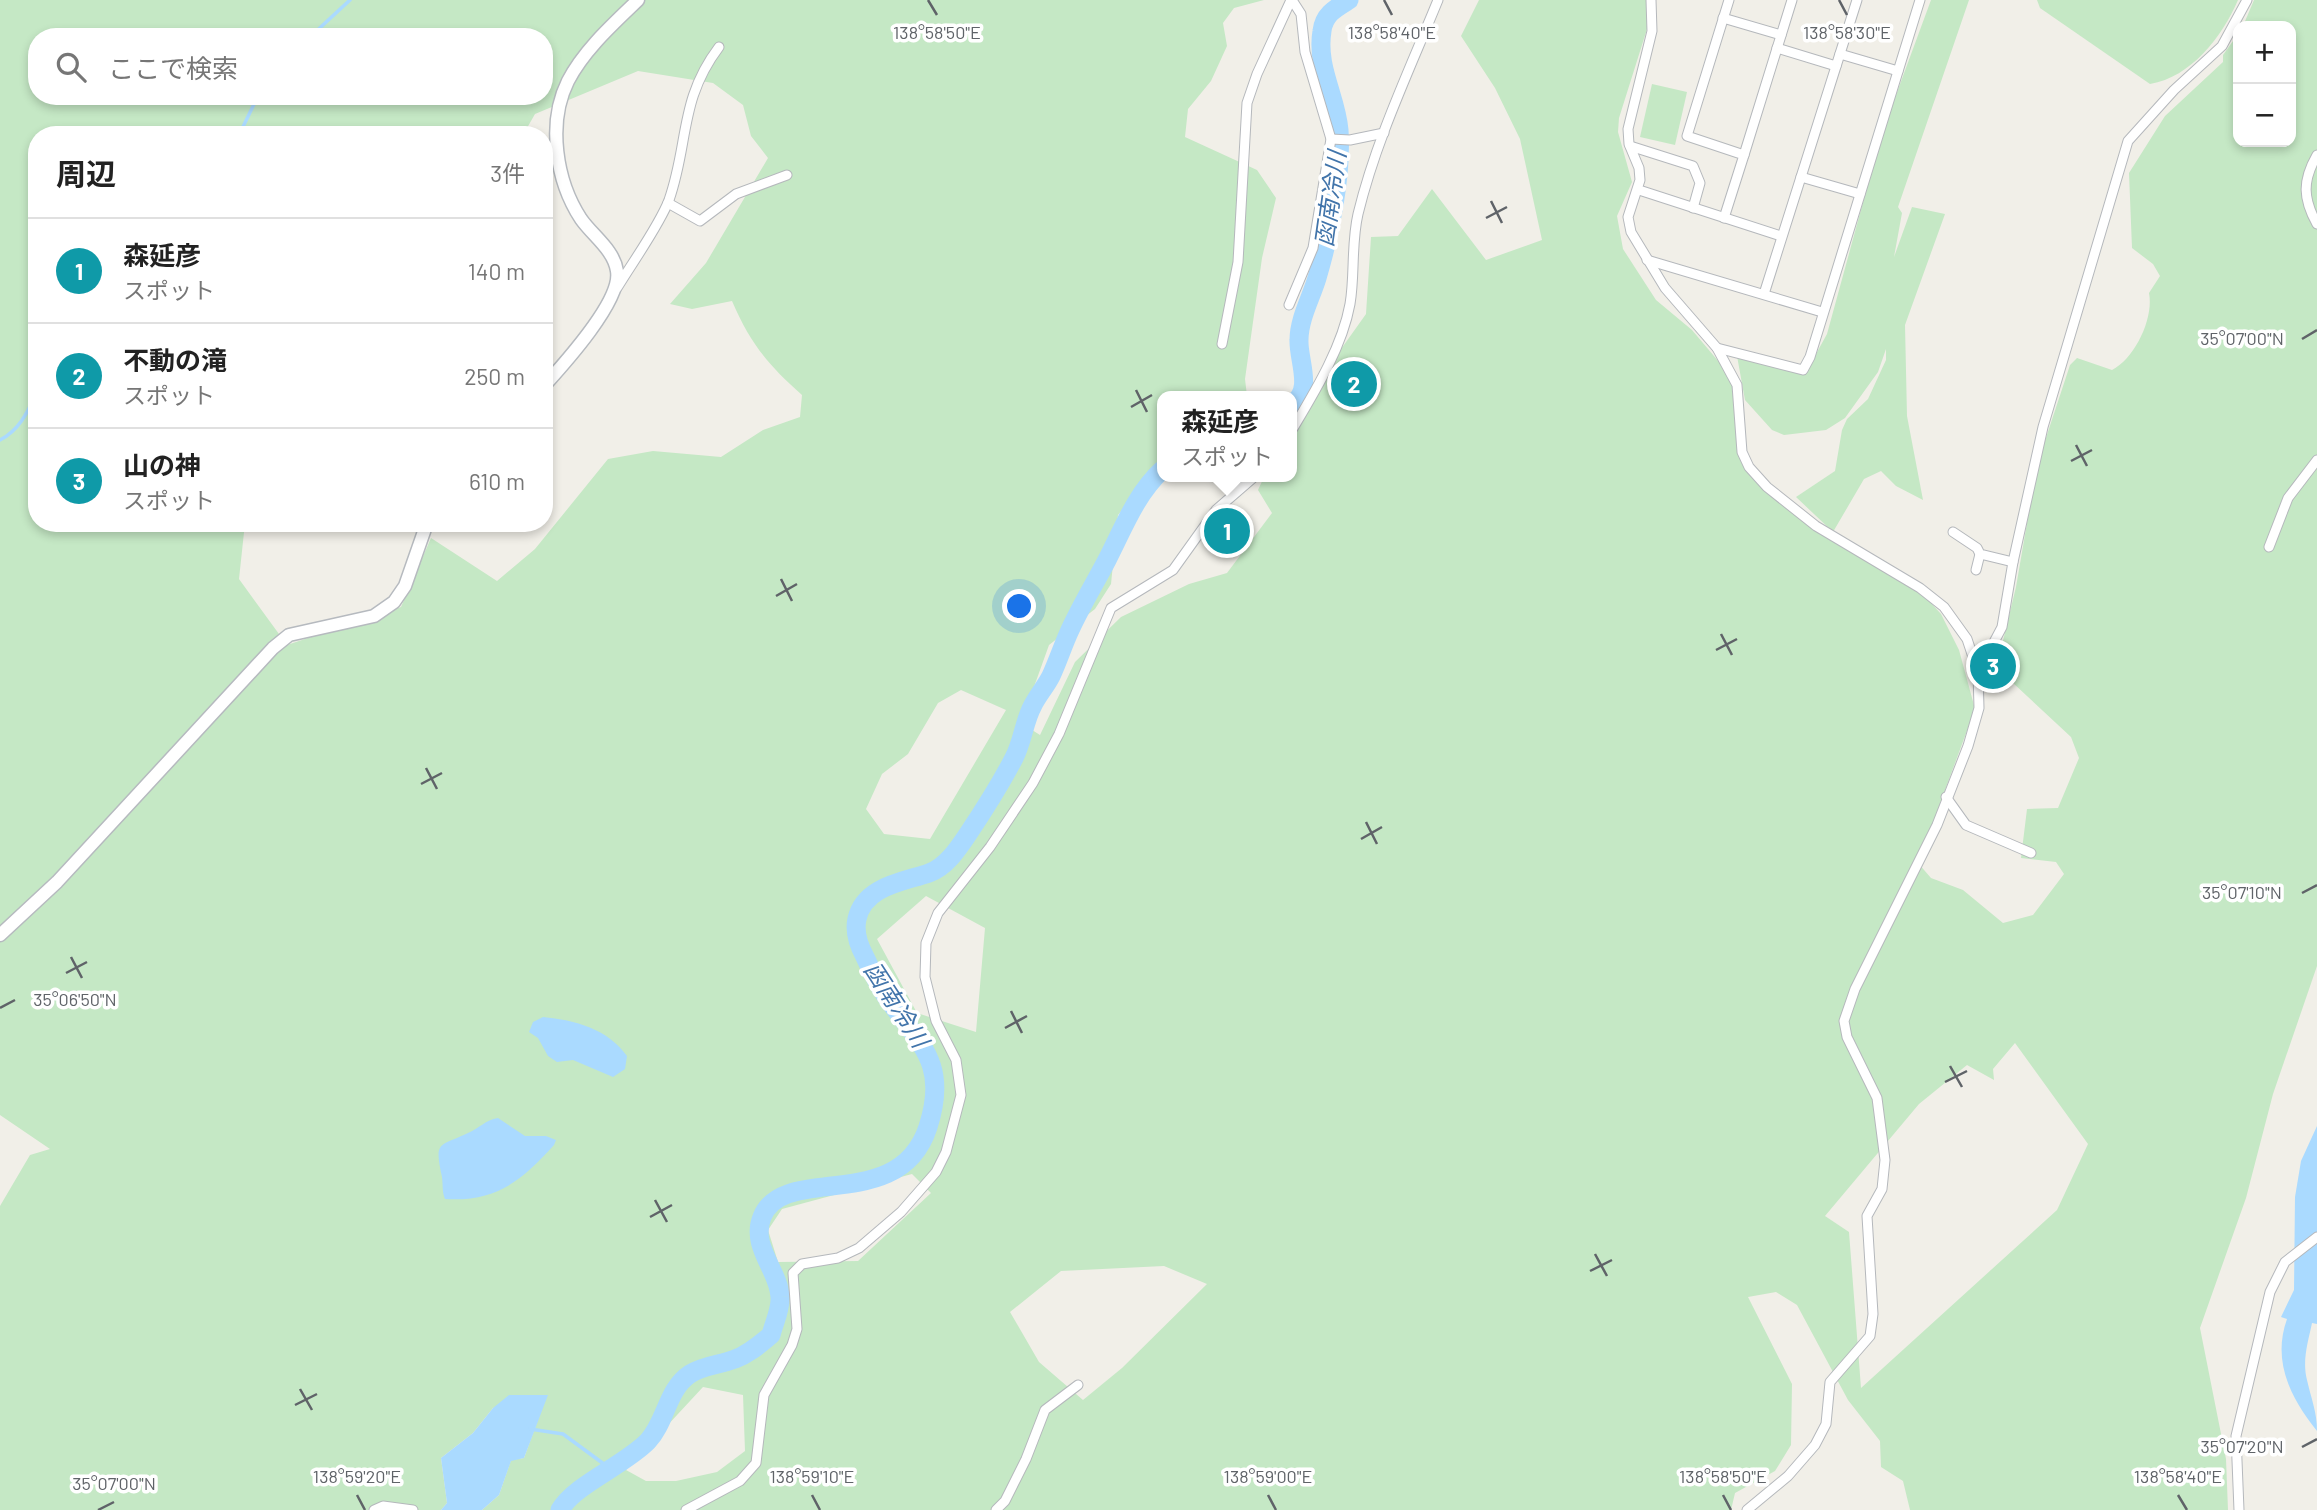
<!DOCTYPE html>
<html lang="ja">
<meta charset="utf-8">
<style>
:root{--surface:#fff;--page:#f6f6f6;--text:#222;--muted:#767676;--line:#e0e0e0;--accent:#0b8043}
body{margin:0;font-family:Barlow,"Noto Sans JP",sans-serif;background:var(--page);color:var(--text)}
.controls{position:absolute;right:21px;top:21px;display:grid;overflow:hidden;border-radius:14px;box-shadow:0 4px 10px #0003}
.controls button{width:63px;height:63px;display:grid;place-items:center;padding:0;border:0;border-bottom:2px solid var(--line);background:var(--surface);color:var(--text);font:35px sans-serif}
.you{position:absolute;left:1020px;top:607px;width:24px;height:24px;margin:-18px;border:5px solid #fff;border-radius:50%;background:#1a73e8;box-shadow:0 0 0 10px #1a73e833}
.badge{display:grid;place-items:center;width:46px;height:46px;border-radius:50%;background:var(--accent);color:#fff;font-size:23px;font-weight:700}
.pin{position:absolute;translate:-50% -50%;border:4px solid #fff;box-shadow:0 2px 7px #0006}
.popup{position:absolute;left:1157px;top:391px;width:140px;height:91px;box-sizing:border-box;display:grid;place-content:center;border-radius:14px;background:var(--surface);filter:drop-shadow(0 2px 5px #0005);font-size:23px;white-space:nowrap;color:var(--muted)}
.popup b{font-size:26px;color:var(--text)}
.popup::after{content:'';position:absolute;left:50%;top:100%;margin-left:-14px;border:14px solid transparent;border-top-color:var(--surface)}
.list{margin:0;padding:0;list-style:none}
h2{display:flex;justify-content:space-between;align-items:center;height:91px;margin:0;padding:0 28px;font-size:30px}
h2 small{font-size:23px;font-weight:400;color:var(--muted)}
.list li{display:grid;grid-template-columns:46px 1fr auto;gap:21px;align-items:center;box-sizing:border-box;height:105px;padding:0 28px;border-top:2px solid var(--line)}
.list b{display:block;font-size:26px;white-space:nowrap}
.list p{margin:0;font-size:23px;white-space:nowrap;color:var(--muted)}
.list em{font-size:23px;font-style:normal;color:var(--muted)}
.icon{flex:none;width:38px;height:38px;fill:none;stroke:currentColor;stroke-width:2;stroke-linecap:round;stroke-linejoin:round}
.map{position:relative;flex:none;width:2317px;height:1510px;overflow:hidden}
.search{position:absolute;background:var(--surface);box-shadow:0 4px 10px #0003;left:28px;top:28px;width:525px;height:77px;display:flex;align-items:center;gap:18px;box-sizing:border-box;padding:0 24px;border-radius:28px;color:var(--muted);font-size:26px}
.panel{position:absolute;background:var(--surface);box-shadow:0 4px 10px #0003;left:28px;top:126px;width:525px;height:406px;border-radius:28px}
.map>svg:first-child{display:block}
</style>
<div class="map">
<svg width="2317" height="1510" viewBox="0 0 2317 1510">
<rect width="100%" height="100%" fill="#f1efe8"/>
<g fill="#c5e8c5" fill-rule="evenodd">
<path d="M0,0H1264L1234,8L1223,23L1227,46L1211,81L1188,109L1185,137L1257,170L1276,198L1262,258L1245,379L1247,396H1162V462L1118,515L1111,584L1095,609L1049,645L1021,723L1040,735L1075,662L1121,617L1189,584L1227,573L1272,513L1258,490L1264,477H1292V426L1309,394L1366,314L1371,237L1398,236L1432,189L1486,260L1542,240L1520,139L1495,88L1461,36L1479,0H1651L1653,10L1619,118L1618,132L1632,182L1617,216L1623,249L1656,300L1692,330L1735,381L1748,472L1837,538L1909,579L1941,614L1959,650L1975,709L1918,863L1931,878L1963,890L2003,923L2033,915L2064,874L2056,862L2021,858L2027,809L2058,808L2079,758L2071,737L2013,683L1991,690L2016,587L2037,465L2070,365L2077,358L2112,370C2135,358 2154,318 2149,293L2160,276L2153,264L2132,248L2129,173L2165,116L2223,62V55L2238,34V142H2291V26H2243L2254,0H2317V966L2273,1094L2246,1198L2200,1328L2226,1459L2228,1510H1910L1903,1481L1881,1467L1880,1441L1848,1400L1797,1305L1776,1292L1748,1297L1792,1384L1791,1445L1775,1471L1735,1493L1731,1510H482L499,1495L511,1460L524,1458L547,1395L493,1408L473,1433L441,1458L447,1503L441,1510H0V1206L30,1155L50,1149L0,1115ZM37,37H544V96H37ZM638,71L713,83L743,105L751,136L768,158L706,263L670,304L692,309L732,301C750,343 768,365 802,395L800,417L763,430L721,457L653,451L608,459L535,549L497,581L431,538L401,607L287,645L239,579L245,523H37V135H523L535,114ZM961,690L1006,710L930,839L884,834L866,809L882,774L908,754L938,703ZM926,896L985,928L976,1032L917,1013L877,939ZM2015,1043L2088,1144L2057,1210L1861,1388L1849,1232L1825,1216L1919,1104L1967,1065L1994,1080L1993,1069ZM912,1174L931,1193L858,1261L778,1262L768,1230L782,1209ZM1164,1266L1207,1284L1122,1368L1083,1400L1039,1362L1010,1312L1061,1271ZM703,1387L743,1395L745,1451L717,1472L676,1481H646L626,1470Z"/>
<path d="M1931,0H1969L1898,207L1902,213L1894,257L1912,207L1945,214L1905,325L1907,416L1923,500L1896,486L1881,471L1864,479L1833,532L1796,497L1835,471L1842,430L1847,419L1868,399L1886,360V349L1878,372L1845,418L1826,430L1784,435L1772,430L1745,400L1737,356L1806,372L1827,334L1882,133Z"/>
<path d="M2037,0H2238C2222,37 2191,77 2150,84L2040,8Z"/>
<path d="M1652,84L1687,92L1675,145L1640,137Z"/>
</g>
<g fill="#aadaff">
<path d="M543,1017C575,1020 608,1029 627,1056L625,1069L613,1077L573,1060L557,1062L548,1056L538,1038L529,1032L533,1022Z"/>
<path d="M498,1118L525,1136H546L556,1140L554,1145C521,1181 497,1202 445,1199C442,1192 443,1185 442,1177C434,1140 439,1147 468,1133C480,1128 485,1120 498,1118Z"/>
<path d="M2317,1126V1324L2312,1323C2308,1342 2302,1361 2307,1380C2311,1398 2317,1412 2317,1431C2290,1397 2272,1361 2287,1319L2281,1317L2294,1290L2295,1197L2301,1161Z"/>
<path d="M509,1395H548L524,1458L511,1461L499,1495L482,1510H441L447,1503L441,1458L473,1433L493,1408Z"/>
</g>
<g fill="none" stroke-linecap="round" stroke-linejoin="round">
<g stroke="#aadaff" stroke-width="3.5">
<path d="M310,37L350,0"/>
<path d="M239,135L258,96"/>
<path d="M0,440C20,430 28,411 37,392"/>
<path d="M530,1429L563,1434L612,1470"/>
</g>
<g stroke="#aadaff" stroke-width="19">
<path d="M1292,404C1314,391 1298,360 1299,340C1299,319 1311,298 1317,278C1330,234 1342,176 1339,130C1336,96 1316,67 1322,31C1324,14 1336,8 1349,0"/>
<path d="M560,1510C574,1485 625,1465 648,1441C666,1422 667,1389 690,1374C704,1365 720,1365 735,1359C749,1354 760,1344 771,1335C774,1323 781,1309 780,1297C779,1270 750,1247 762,1217C784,1162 899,1216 928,1127C949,1062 919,1044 886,996C878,984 871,970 865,957C859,946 854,932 857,919C864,886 903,882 929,873C946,867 958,849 968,834C984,810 1001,783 1014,758C1023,741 1024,721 1033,705C1038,695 1046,686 1051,676C1058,661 1063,645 1070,630C1081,606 1095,583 1107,560C1123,529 1136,494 1162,470"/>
</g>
<defs>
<g id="street">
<path d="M1651,0L1652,31L1628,129L1629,144L1639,168L1640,180L1628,217L1631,232L1665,288L1717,348L1737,385L1742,452L1749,467L1767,487L1816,526L1920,588L1944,607L1967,639L1978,672L1979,708L1968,746L1937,825L1855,989L1844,1021L1847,1037L1877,1098L1885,1160L1882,1189L1867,1216L1873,1314L1870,1336L1830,1382L1826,1424L1815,1445L1788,1476L1747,1510"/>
<path d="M1723,18L1781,35"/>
<path d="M1777,48L1836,66"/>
<path d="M1840,54L1898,71"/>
<path d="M1331,139L1350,140L1384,133"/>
<path d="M1630,146L1693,166L1700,183L1693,208"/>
<path d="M1744,155L1792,0"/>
<path d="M2317,155C2302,181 2303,199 2317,224"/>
<path d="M1801,177L1860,194"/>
<path d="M1639,190L1781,236"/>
<path d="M668,203L700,221L736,194L787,175"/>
<path d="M1724,218L1744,155L1687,136L1729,0"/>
<path d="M1647,260L1822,312"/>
<path d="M617,288C632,263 659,226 669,200C689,143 679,100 719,47"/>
<path d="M1764,294L1857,0"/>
<path d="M1289,305L1313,248L1331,139L1305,52L1301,14L1292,0"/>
<path d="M1222,344L1238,262L1247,103L1257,74L1291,0"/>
<path d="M1717,348L1803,370L1810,357L1920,0"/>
<path d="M1292,430C1314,393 1342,348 1350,304C1355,275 1351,244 1358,214C1376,140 1409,71 1438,0"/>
<path d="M1953,532L1977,548L1980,554L2013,562"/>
<path d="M2269,547L2288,498L2317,460"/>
<path d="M1976,570L1980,554"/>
<path d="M1974,653L1993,644L2002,627L2013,562L2043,427L2128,141L2174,90L2222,46L2247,0"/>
<path d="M1946,797L1966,825L2031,853"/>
<path d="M374,1510L383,1506L413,1510"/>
<path d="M686,1510L740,1481L756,1463L764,1395L792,1345L797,1329L793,1273L802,1264L838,1258L859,1248L901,1212L936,1172L946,1152L961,1095L956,1060L936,1021L925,977L926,943L938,913L990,847L1033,783L1059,734L1111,608L1173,570L1216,510L1254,477"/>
<path d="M996,1510L1005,1501L1026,1459L1045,1410L1078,1385"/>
<path d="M2239,1510L2236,1436L2270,1292L2285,1262L2317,1237"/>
</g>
<g id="secondary">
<path d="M544,386C564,364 622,300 617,271C614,250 593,236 581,219C556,181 547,123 568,81C584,50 613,24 638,0"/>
<path d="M0,935L57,882L273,648L289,635L374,616L394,602L405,586L427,523"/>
</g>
</defs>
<use href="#street" stroke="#b5b8bc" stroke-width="11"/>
<use href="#secondary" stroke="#b6babf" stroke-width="15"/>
<use href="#street" stroke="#fff" stroke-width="9"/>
<use href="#secondary" stroke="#fff" stroke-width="12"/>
</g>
<path fill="none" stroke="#5f6368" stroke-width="2.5" d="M928,0L937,15M1384,0L1392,15M1839,0L1847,15M1491,201L1502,223M1486,218L1507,207M2302,339L2317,330M1136,390L1147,412M1131,407L1152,395M2076,445L2087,466M2071,461L2092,450M781,579L792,601M776,596L797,584M1721,634L1732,655M1716,650L1737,639M426,768L437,789M421,784L442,773M1366,822L1377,844M1361,839L1382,827M2302,893L2317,885M71,957L82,978M66,973L87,962M0,1008L15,1000M1011,1011L1022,1033M1005,1028L1027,1016M1950,1066L1962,1087M1945,1082L1967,1071M655,1200L667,1222M650,1217L672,1205M1595,1254L1607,1276M1590,1271L1612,1260M300,1389L312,1410M295,1405L317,1394M2302,1447L2317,1439M357,1495L365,1510M812,1495L820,1510M1268,1495L1276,1510M1723,1495L1731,1510M2178,1495L2187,1510M98,1510L114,1502"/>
<g text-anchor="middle" stroke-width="7" stroke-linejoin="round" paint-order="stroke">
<g font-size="24" font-style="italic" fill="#4174aa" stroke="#fff">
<text transform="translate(1331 199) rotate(-82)" y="8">函南冷川</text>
<text transform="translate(896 1005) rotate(57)" y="8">函南冷川</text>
</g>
</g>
<g font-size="18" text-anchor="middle" fill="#5f6368" stroke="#fff" stroke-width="7" stroke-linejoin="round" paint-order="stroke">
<text x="937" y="39">138°58'50"E</text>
<text x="1392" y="39">138°58'40"E</text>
<text x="1847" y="39">138°58'30"E</text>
<text x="2242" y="345">35°07'00"N</text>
<text x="2242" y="899">35°07'10"N</text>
<text x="75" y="1006">35°06'50"N</text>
<text x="2242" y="1453">35°07'20"N</text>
<text x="357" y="1483">138°59'20"E</text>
<text x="812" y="1483">138°59'10"E</text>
<text x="1268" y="1483">138°59'00"E</text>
<text x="1723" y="1483">138°58'50"E</text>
<text x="2178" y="1483">138°58'40"E</text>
<text x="114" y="1490">35°07'00"N</text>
</g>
</svg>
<div class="controls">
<button>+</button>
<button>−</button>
</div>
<div class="you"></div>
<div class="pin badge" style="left:1227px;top:531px;background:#0f9aa8">1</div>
<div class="popup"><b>森延彦</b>スポット</div>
<div class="pin badge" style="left:1354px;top:384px;background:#0f9aa8">2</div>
<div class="pin badge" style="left:1993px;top:666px;background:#0f9aa8">3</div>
<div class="search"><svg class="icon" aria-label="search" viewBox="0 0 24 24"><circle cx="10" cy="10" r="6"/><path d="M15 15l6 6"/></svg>ここで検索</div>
<section class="panel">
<h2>周辺<small>3件</small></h2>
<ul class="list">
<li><span class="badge" style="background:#0f9aa8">1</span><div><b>森延彦</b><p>スポット</p></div><em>140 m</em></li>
<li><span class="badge" style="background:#0f9aa8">2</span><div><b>不動の滝</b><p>スポット</p></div><em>250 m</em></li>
<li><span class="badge" style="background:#0f9aa8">3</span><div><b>山の神</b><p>スポット</p></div><em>610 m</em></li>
</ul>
</section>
</div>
